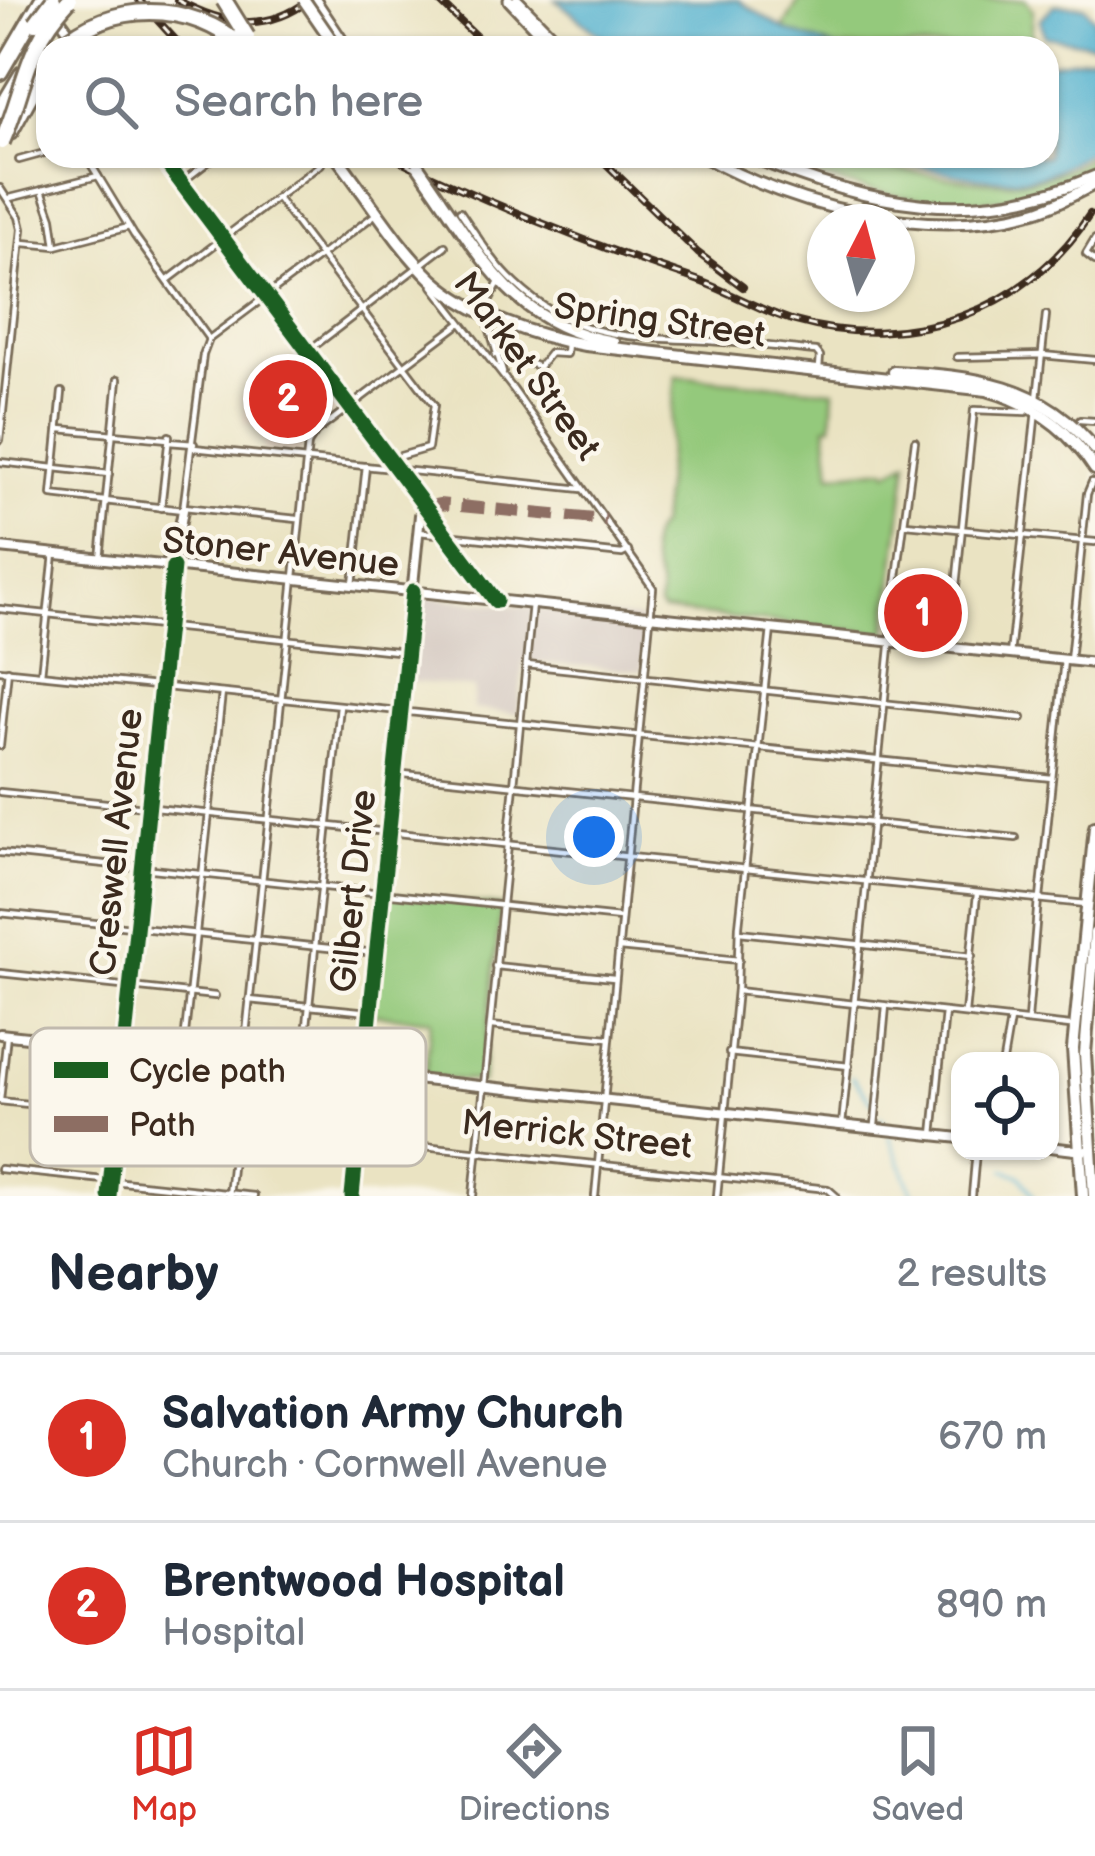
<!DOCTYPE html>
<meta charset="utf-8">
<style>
:root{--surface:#fff;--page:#f6f6f7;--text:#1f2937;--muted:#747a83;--line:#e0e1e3;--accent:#d93025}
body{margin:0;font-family:"Balsamiq Sans",sans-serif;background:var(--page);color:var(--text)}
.controls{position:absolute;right:36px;bottom:36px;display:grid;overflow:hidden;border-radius:24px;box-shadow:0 3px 9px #0004}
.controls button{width:108px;height:108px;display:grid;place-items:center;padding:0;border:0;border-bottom:3px solid var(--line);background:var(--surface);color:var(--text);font:60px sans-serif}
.compass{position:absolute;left:807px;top:204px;width:108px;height:108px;border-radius:50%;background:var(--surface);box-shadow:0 3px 9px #0004;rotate:6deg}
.you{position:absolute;left:594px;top:837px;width:42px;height:42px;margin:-30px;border:9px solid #fff;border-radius:50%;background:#1a73e8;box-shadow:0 0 0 18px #1a73e833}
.badge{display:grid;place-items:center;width:78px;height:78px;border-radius:50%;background:var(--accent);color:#fff;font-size:39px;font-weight:700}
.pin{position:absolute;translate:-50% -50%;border:6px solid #fff;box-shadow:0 3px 12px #0006}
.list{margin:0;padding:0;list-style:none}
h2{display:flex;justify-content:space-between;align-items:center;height:156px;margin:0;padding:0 48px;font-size:51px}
h2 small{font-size:39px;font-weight:400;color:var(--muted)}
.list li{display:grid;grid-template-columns:78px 1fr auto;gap:36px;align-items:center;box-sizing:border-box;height:168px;padding:0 48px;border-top:3px solid var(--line)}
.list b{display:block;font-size:45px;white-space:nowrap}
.list p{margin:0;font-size:39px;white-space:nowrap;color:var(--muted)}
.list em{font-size:39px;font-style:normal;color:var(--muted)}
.icon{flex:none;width:66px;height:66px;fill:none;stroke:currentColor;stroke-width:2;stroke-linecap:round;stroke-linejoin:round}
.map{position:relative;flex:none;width:1095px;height:1196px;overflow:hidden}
.search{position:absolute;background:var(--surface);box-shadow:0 3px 9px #0004;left:36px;right:36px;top:36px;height:132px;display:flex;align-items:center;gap:30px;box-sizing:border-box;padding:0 42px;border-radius:36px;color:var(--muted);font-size:45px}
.sheet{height:492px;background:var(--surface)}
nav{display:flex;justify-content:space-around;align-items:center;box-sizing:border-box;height:168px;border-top:3px solid var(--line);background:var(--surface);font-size:33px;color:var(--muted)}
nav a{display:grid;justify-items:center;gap:6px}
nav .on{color:var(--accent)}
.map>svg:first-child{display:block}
</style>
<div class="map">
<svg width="1095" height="1196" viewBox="0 0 1095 1196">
<rect width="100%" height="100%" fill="#fbf7ec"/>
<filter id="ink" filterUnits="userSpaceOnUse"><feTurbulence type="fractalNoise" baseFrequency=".00833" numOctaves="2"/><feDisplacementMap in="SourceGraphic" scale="24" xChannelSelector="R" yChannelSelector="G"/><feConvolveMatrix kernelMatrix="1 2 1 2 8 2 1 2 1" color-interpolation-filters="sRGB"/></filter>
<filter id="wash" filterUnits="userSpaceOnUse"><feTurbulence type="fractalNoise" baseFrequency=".004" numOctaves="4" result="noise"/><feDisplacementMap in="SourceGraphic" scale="48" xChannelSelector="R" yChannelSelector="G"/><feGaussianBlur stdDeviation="2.7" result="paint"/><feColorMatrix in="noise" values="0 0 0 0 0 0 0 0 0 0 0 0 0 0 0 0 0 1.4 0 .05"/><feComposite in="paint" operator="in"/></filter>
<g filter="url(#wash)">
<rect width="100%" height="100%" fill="#eae3c2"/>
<path fill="#f1d5bd" d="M298,357L339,410L305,434L301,454L264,451L266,425L244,423L247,389Z"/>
<path fill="#cec1ba" d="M418,596L642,619L647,625L642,671L523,661L518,714L473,709L474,688L407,681Z"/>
<g fill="#94c97b" stroke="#687a4c" stroke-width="3">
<path d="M799,0H1026L1033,10L1031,48H836L787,31L784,27Z"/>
<path d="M1095,153V171C987,226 867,197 759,156C790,156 822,156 852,158C864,158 876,166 888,168C963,178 1029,201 1095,153Z"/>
<path d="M676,376L834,390L832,425L826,426L831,474L886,468L888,472L908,461L886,634L663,611L659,607C659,600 661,592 659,585C653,564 641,545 660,524Z"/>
<path d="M385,894L501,906L482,1082L425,1076L431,1020L372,1014Z"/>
</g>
<g fill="#4eafcd" stroke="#446c76" stroke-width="3">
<path d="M556,0H738L787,31L836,48H616Z"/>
<path d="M1054,5L1084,6L1095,19V45L1045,36L1040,20Z"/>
<path d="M1095,56V149C1075,159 1057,173 1034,177C989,186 918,166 873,156H1047V64Z"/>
</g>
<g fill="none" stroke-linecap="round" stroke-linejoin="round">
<g stroke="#4eafcd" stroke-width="3">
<path d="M852,1077L872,1102"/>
<path d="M881,1117L885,1124"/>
<path d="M889,1136L914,1196"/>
<path d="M1004,1170L1021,1176L1034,1196"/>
</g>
</g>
</g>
<g filter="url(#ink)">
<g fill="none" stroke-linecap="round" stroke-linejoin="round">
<defs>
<g id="minor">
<path d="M86,156L134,235L209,339"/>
<path d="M19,160L48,152"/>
<path d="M182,182L216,156"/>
<path d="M0,188L19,217L22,229L0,440"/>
<path d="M42,190L52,218L56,246"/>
<path d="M10,198L98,176"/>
<path d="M277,198L434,405L428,448L390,459"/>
<path d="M460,211C477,236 493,263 516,284C580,345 643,336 723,342C754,344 785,348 816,351L820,356L819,368"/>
<path d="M1095,239L1086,254L1095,261"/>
<path d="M23,243L56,246L129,227"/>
<path d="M168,280L321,164"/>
<path d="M433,286L513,389L653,588L595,1196"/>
<path d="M489,301L500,280"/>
<path d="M489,327L503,373"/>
<path d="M308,351L445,246"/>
<path d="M495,355L505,353L539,367L550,353L566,354L567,343"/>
<path d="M957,357L1042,355L1095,360"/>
<path d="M62,392L52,495L183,510L203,355L209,339L376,214"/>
<path d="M1037,399L1046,315"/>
<path d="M1080,420L1095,421"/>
<path d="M60,429L168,439"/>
<path d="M169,442L194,444"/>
<path d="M194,448L582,489"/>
<path d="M0,462L109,474"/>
<path d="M184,507L297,519"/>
<path d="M161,508L169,436"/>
<path d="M906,524L1095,542"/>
<path d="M419,532L622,554L628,551"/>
<path d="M100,559L118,379"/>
<path d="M353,585L366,466"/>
<path d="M0,609L406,652"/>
<path d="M950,645L974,410L1026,412"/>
<path d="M1010,655L1036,410"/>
<path d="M1070,661L1087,494L1092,482"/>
<path d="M527,665L1022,718"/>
<path d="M0,670L1052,778"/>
<path d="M41,674L54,554"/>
<path d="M0,746L8,670"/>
<path d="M394,773L1016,838"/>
<path d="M0,792L1086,904"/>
<path d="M0,853L620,918"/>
<path d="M1040,899L1064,660"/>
<path d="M0,913L376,953"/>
<path d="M739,932L972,956"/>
<path d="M619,948L739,960"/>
<path d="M495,966L614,978"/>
<path d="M0,973L215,996"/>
<path d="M737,991L855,1004"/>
<path d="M249,1000L369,1012"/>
<path d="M856,1002L1070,1026"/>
<path d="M965,1013L977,894"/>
<path d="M1028,1019L1038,899"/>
<path d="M491,1026L608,1038"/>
<path d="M367,1041L414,1046"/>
<path d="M183,1052L222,693"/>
<path d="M729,1053L849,1066"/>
<path d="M1003,1061L1010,1020"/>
<path d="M303,1064L340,706"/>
<path d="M0,1100L7,1034"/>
<path d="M0,1101L828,1189L836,1196"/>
<path d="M842,1125L897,577L915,441"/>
<path d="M875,1125L886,1006"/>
<path d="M933,1135L945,1012"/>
<path d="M0,1169L254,1196"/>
<path d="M229,1196L308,444L316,432L461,323"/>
<path d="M473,1196L532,604"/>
<path d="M717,1196L737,989L739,926L771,629"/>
<path d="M972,1196L976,1151"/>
</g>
<g id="tertiary">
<path d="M58,16L81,48"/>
<path d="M161,156L496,600"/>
<path d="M0,548L1095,663"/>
<path d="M0,1034L960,1138"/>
<path d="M1050,1147L1083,1151"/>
<path d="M109,1196L175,555L183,510"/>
<path d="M352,1196L420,515L425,507"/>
</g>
<g id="secondary">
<path d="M509,0L554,48"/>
<path d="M517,0L564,48"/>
<path d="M702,156C797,208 929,242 1036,211C1057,205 1075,194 1095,184"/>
<path d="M750,156C866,206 977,228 1095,176"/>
</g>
<g id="primary">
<path d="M336,156C367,196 396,245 433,280C472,315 534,336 585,345L987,390C1033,403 1069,429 1095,469"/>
<path d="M440,198C489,269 521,326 613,342"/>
<path d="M894,372C973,376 1043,383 1095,450"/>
<path d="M1083,1196L1073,1049L1095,827"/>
<path d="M1094,1196L1085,1054L1095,933"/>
</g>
<g id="motorway">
<path d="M312,0L344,48"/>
<path d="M0,72L42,0"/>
<path d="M0,111L22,74"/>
<path d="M10,132L48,63"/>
</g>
</defs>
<use href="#minor" stroke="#786b57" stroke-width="10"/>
<use href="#tertiary" stroke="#786b57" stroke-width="14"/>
<use href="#secondary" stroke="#786b57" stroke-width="15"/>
<use href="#primary" stroke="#786b57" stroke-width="16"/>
<use href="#motorway" stroke="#786b57" stroke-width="20"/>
<use href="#minor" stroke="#fff" stroke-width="4.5"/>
<use href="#tertiary" stroke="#fff" stroke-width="8"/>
<use href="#secondary" stroke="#fff" stroke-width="9"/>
<use href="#primary" stroke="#fff" stroke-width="10"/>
<use href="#motorway" stroke="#fff" stroke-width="14"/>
<defs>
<g id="rail">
<path d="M139,0L183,48"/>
<path d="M177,0C222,24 266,34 309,0"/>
<path d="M438,0L488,48"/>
<path d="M390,156C488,203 591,245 694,279C729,291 760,311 795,321C907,353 1027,313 1090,214"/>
<path d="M598,156L698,253L743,287"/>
</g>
</defs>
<use href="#rail" stroke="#3b2a1e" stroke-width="8"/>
<use href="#rail" stroke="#fbf7ec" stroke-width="3" stroke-dasharray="9" stroke-linecap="butt"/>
<defs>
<path id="minor-bridge" d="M489,301V327"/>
<g id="primary-bridge">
<path d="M304,0L337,48"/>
<path d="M418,166L440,198"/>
</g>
<g id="motorway-bridge">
<path d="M224,0L247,37"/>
<path d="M36,23L53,0"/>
<path d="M58,48C112,0 188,0 245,48"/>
<path d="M2,142C27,85 23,49 69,0"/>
</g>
</defs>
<use href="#minor-bridge" stroke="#786b57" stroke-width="10" stroke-linecap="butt"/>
<use href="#primary-bridge" stroke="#786b57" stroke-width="16" stroke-linecap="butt"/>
<use href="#motorway-bridge" stroke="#786b57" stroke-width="20" stroke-linecap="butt"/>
<use href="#minor-bridge" stroke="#fff" stroke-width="4.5"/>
<use href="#primary-bridge" stroke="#fff" stroke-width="10"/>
<use href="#motorway-bridge" stroke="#fff" stroke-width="14"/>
<path stroke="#8d6e63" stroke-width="12" stroke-dasharray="24 12" stroke-linecap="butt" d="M425,507L439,504L606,520"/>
<defs>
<g id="cycleway">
<path d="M161,156L496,601"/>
<path d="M109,1196L173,567"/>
<path d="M352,1196L413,591"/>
</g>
</defs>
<use href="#cycleway" stroke="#fbf7ec" stroke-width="22"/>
<use href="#cycleway" stroke="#1b5e20" stroke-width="15"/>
</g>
</g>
<g text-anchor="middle" stroke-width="9" stroke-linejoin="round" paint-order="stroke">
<g font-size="36" fill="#3b2a1e" stroke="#fbf7ec">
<text transform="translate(660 319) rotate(8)" y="13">Spring Street</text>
<text transform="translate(528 365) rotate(54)" y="13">Market Street</text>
<text transform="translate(281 551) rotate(6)" y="13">Stoner Avenue</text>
<text transform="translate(115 842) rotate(-84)" y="13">Creswell Avenue</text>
<text transform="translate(352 891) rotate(-84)" y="13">Gilbert Drive</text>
<text transform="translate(577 1133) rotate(6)" y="13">Merrick Street</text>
</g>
</g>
<rect x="30" y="1028" width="396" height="138" rx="18" fill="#fbf7ec" stroke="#c1baae" stroke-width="3"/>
<rect x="54" y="1062" width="54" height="16" fill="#1b5e20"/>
<rect x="54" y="1116" width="54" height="16" fill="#8d6e63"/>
<g font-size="33" fill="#3b2a1e">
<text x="129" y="1082">Cycle path</text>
<text x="129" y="1136">Path</text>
</g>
</svg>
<div class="controls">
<button><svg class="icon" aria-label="locate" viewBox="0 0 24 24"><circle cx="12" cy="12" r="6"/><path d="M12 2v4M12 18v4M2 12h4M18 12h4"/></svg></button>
</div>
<svg class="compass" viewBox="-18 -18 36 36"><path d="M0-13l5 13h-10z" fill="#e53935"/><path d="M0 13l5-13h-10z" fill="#747a83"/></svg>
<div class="you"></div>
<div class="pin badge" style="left:923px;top:613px">1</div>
<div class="pin badge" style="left:288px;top:399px">2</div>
<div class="search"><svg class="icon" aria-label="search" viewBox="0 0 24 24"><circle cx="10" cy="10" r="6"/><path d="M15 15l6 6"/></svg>Search here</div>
</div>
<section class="sheet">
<h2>Nearby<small>2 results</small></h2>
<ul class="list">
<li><span class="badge">1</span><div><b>Salvation Army Church</b><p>Church · Cornwell Avenue</p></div><em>670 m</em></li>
<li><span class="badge">2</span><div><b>Brentwood Hospital</b><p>Hospital</p></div><em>890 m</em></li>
</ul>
</section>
<nav>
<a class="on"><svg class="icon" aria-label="map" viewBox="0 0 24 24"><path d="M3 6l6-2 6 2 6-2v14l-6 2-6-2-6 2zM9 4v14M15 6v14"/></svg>Map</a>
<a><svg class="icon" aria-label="directions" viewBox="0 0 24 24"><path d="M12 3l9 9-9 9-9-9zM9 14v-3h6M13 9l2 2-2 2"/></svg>Directions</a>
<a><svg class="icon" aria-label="saved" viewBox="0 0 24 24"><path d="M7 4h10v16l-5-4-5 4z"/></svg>Saved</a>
</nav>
